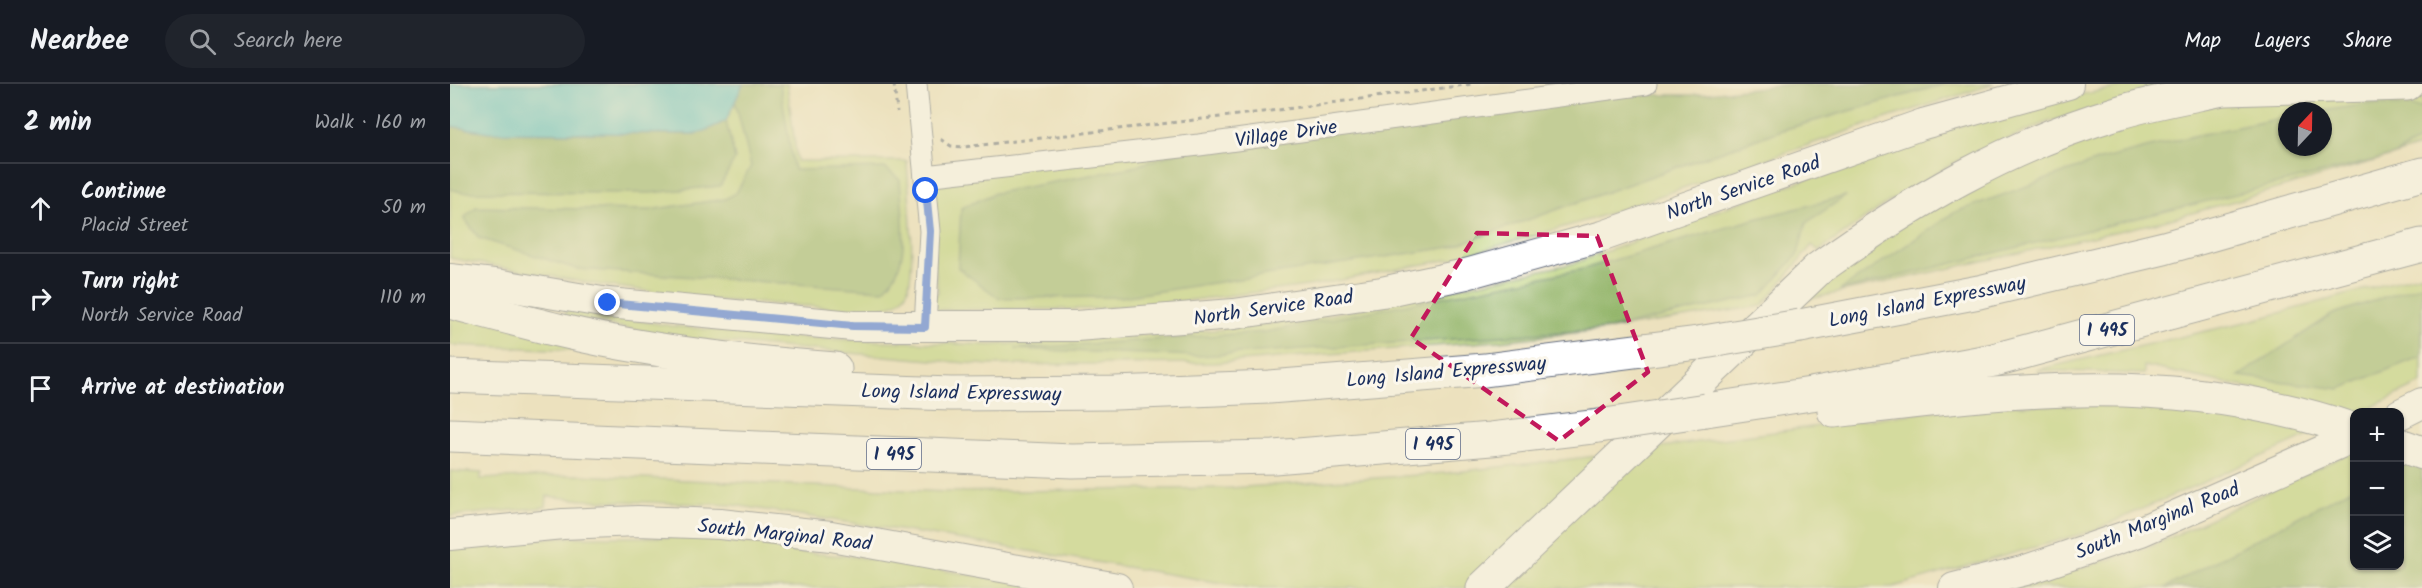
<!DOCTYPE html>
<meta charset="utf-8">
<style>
:root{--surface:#171b24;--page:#20242c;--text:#f1f3f6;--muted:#9ea1a6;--line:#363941}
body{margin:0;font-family:Kalam,sans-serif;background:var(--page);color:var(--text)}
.controls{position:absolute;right:18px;bottom:18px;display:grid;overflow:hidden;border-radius:12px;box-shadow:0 2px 4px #0004}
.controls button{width:54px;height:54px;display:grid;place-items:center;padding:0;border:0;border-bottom:2px solid var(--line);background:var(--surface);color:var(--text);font:30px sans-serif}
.compass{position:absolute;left:1828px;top:18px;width:54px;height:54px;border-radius:50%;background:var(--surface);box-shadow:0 2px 4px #0004;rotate:22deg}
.stop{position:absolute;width:18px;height:18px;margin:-14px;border:4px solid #2563eb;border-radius:50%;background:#fff}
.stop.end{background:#2563eb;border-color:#fff;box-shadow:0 2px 6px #0008}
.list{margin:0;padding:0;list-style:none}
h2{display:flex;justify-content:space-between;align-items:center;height:78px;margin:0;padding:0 24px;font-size:26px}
h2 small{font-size:20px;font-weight:400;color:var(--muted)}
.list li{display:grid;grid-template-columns:39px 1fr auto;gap:18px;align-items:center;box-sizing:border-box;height:90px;padding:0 24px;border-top:2px solid var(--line)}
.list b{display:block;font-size:22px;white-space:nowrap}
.list p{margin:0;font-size:20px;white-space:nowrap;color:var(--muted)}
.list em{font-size:20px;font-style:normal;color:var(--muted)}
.icon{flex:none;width:33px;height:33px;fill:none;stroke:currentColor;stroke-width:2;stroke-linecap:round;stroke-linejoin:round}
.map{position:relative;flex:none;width:1972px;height:504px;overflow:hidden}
header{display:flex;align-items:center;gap:36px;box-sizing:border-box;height:84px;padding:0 30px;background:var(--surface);border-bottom:2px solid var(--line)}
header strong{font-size:28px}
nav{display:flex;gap:33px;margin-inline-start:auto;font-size:21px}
.search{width:420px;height:54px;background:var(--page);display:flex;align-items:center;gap:15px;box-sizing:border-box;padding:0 21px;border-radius:33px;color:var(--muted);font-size:22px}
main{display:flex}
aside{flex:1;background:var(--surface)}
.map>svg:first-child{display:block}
</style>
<header>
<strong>Nearbee</strong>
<div class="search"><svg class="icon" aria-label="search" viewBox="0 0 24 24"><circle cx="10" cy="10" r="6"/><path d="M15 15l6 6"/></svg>Search here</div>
<nav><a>Map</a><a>Layers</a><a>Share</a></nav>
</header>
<main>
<aside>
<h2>2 min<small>Walk · 160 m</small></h2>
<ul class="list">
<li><svg class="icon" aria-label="ahead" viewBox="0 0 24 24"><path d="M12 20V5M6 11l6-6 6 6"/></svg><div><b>Continue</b><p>Placid Street</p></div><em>50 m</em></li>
<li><svg class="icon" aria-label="right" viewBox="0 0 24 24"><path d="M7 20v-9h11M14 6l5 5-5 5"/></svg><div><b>Turn right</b><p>North Service Road</p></div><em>110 m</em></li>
<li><svg class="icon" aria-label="arrive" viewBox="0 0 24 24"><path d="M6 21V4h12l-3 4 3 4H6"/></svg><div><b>Arrive at destination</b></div></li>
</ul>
</aside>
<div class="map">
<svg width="1972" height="504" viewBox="0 0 1972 504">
<rect width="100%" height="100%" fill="#fbf7ec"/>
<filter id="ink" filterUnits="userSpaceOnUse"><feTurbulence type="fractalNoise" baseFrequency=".0167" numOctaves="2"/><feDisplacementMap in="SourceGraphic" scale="12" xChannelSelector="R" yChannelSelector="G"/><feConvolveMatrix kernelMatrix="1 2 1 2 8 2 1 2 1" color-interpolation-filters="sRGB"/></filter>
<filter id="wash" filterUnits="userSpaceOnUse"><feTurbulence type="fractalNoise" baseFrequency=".008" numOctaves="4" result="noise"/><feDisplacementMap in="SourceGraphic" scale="24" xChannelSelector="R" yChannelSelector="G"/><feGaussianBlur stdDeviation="1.35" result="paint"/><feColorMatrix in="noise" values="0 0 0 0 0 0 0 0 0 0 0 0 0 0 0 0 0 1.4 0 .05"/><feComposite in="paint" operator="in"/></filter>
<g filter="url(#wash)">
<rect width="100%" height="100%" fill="#ece1be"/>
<g fill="#b7d278" stroke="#69806b" stroke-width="1.5" fill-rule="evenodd">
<path d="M0,0H337L347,77H457C458,104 467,186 457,207C450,223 431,225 417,226L266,216L144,200L0,174Z"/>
<path d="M1495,0H1544L1428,37L1145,134L1006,174L865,201L735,217L642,225L472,226L488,208L475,92L749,61L683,83L1001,163L1332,46Z"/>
<path d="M1689,0H1736L1598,38L1509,76L1437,119L1369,167L1362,161L1312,222L1160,245L1047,257L764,279L539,281L226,254L115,232L116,226H120L222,242L353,254L541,261L768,246L861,235L1125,179L1285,120L1497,46L1594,17Z"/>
<path d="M1972,7V62L1942,72L1714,137L1351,217L1392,183L1418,170L1428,151L1614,55L1726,24L1935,8ZM1837,27H1873V63H1837Z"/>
<path d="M1972,190V299L1911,328H1904V331L1814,307L1694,282V290L1586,286L1804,236Z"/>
<path d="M0,227L150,267L0,261Z"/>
<path d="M1527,321L1780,322L1872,346L1642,447L1443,503L1048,504L1189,366Z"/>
<path d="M1904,367V482H1950V372L1972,504H1567L1700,463Z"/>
<path d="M1156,371L1016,504H802L501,454L284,421L134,416L97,412L96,423L0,432V387L32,389L30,395L127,391L497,408L780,404L996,389Z"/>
<path d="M107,453H242L335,463L344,468L408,473L606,504H0V464Z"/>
</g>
<g fill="#91b468" stroke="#567263" stroke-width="1.5">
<path d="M293,0H330L344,86L435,84L450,96C452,131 463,181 433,206L127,185L29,154L14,134L26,123L198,126L275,115L286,109L301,82L285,17Z"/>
<path d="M1340,0H1495L1332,46L1001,163L671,213L549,214L508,184L511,124L545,109L683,83L749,61L1129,10L1240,11Z"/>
<path d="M1918,20L1972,24V55L1942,72L1389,207L1505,128L1650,76L1743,52L1837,33V63H1873V27Z"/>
<path d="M276,37L285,75L270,102L200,109L11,108L0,105V42L39,48L248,50Z"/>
<path d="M1396,112L1356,139L1348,170L1312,211L1160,245L747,272L565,265L815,248L1133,185L1305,135Z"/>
<path d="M1972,201V272L1890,305L1789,292L1883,230Z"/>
<path d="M1959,375L1972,379V504H1715L1904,403V482H1950V379Z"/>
</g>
<path fill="#55c2cd" stroke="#387896" stroke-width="1.5" d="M0,0H293L276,37L248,50L39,48L0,42Z"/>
</g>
<g filter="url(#ink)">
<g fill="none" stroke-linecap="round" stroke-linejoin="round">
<defs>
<g id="minor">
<path d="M466,0L480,147L475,243"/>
<path d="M475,92L749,61L1196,0"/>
</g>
<g id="secondary">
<path d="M0,195L52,201L158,219L403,242H626L784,230L932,208L1016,190L1153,152L1473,40L1618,0"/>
<path d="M1950,330L1972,319"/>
<path d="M0,451L113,440L188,437L270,440L381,452L667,504"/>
<path d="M1504,504L1576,486L1691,447L1904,353"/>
</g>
<g id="motorway">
<path d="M1776,5L1957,0"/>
<path d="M0,218C64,235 127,253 193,263C256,274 320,280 385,285"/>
<path d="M1350,242L1529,208L1714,164L1972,90"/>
<path d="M0,292L501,310L665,309L819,303L1035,286L1248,259"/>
<path d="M1256,326L1361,310L1544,276L1972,161"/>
<path d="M1384,327C1563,305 1729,286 1904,346"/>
<path d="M0,351L622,377L824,373L1041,355L1142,343"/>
<path d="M1950,361L1972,369"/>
<path d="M1033,504L1368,185C1461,118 1556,62 1667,29C1709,16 1754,10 1796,0"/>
</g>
</defs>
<use href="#minor" stroke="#646d80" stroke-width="23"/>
<use href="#secondary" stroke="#646d80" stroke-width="32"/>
<use href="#motorway" stroke="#646d80" stroke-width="35"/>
<g stroke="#646d80" stroke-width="3" stroke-dasharray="4.5 4.5" stroke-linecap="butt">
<path d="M444,0L447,28"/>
<path d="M491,55L501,62L514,63L813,28L1023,0"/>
</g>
<use href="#minor" stroke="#fff" stroke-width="21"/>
<use href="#secondary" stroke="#fff" stroke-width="30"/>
<use href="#motorway" stroke="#fff" stroke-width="33"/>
<defs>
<g id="motorway-bridge">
<path d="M1248,259L1350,242"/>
<path d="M1142,343L1256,326"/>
</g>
</defs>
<use href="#motorway-bridge" stroke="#646d80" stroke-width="35" stroke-linecap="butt"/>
<use href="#motorway-bridge" stroke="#fff" stroke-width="33"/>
</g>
</g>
<g fill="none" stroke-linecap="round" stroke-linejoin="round" filter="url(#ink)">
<path stroke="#2563eb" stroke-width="8" d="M158,219L403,242L475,243L480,147L476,107"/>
</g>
<path d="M0 0H1972V504H0ZM1027,149L1147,152L1198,288L1109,357L961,254Z" fill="#ece1be" fill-opacity=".55" fill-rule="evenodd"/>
<path fill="none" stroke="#c2185b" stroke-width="4.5" stroke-dasharray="12 8" stroke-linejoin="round" d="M1027,149L1147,152L1198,288L1109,357L961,254Z"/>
<g text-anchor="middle" stroke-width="6" stroke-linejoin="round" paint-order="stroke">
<g fill="#fbf7ec" stroke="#5e6b89" stroke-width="1.5">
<rect x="1630" y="231" width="54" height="30" rx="4.5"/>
<rect x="956" y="345" width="54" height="30" rx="4.5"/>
<rect x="417" y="355" width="54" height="30" rx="4.5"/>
</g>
<g font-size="18" font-weight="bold" fill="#1b2f5e">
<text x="1657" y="252">I 495</text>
<text x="983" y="366">I 495</text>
<text x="444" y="376">I 495</text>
</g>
<g font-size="20" fill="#1b2f5e" stroke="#fbf7ec">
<text transform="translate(836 49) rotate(-8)" y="7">Village Drive</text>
<text transform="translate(1293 103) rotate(-19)" y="7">North Service Road</text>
<text transform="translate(1477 217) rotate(-11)" y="7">Long Island Expressway</text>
<text transform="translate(823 223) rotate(-8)" y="7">North Service Road</text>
<text transform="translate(996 287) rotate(-5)" y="7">Long Island Expressway</text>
<text transform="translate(511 308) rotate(1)" y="7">Long Island Expressway</text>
<text transform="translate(1707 436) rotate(-22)" y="7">South Marginal Road</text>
<text transform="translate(335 450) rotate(6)" y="7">South Marginal Road</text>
</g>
</g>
</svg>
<div class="controls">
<button>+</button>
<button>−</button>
<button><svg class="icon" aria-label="layers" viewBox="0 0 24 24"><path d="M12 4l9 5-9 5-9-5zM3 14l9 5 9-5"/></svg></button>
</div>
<svg class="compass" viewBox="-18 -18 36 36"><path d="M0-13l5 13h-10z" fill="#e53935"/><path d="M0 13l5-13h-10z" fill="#9ea1a6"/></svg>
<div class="stop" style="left:476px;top:107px"></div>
<div class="stop end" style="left:158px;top:219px"></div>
</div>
</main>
